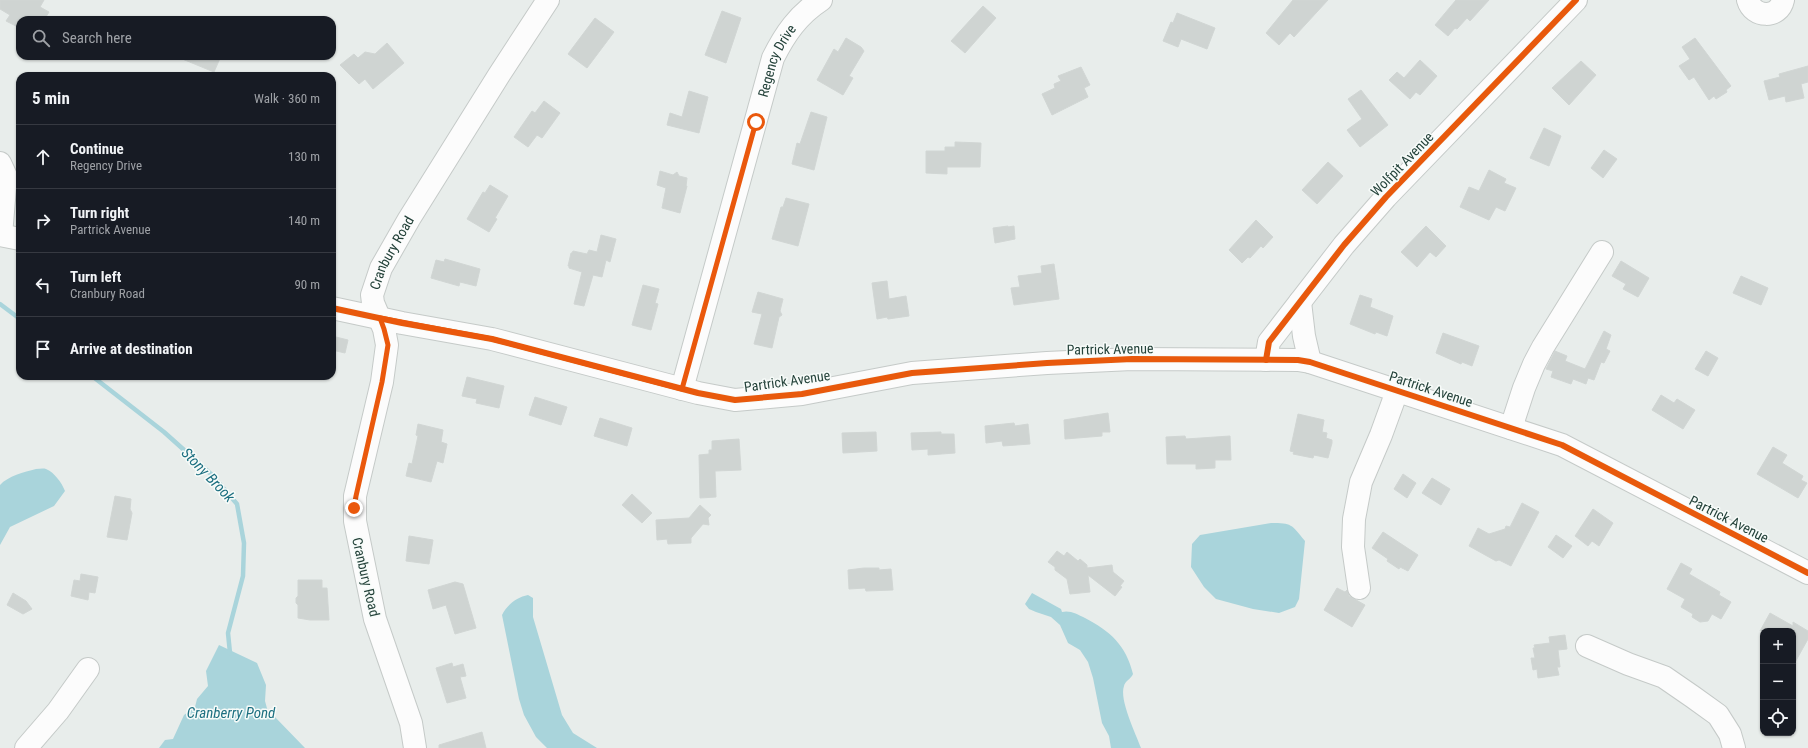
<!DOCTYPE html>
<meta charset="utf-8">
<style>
:root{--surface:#171b24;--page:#242831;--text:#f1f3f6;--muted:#9ea1a6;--line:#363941}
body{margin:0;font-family:"Roboto Condensed",sans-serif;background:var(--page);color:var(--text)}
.controls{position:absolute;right:12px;bottom:12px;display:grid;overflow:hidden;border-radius:8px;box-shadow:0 1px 3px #0004}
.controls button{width:36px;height:36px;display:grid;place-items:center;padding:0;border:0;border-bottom:1px solid var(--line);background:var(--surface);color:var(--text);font:20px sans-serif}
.stop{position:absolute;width:12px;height:12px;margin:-9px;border:3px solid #ea580c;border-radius:50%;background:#fff}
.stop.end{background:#ea580c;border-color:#fff;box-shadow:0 1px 4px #0008}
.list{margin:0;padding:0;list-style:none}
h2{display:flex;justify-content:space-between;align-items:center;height:52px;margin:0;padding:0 16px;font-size:17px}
h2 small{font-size:13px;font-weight:400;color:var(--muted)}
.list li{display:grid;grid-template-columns:26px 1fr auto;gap:12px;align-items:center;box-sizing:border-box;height:64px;padding:0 16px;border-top:1px solid var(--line)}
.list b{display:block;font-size:15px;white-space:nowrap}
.list p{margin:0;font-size:13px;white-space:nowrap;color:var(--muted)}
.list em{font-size:13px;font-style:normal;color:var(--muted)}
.icon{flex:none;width:22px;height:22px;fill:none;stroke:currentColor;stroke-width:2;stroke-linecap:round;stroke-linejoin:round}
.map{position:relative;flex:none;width:1808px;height:748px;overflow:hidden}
.search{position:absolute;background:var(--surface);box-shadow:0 1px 3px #0004;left:16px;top:16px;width:320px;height:44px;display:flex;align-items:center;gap:10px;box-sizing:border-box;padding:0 14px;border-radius:12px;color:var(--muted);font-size:15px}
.panel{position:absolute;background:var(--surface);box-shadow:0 1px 3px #0004;left:16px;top:72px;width:320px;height:308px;border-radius:12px}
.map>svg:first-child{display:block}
</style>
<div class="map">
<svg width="1808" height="748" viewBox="0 0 1808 748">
<rect width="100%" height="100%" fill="#e8edeb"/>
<g fill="#a9d4db">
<path d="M36,469C39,469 43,468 46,469C54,472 62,483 65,491L54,506L10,527L0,545V485C8,476 24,472 36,469Z"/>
<path d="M1271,523C1292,523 1291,524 1305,541L1299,599L1295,607L1279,613L1253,609L1216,599L1204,587L1191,567L1192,544L1200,535Z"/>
<path d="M1032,593L1061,609L1062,612C1070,610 1077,614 1085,618C1110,631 1126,645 1133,674C1131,679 1125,681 1124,686C1119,700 1136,734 1141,748H1111L1109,736L1102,723L1093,678L1088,662L1080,650L1068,643L1060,625L1051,617L1036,612L1029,609L1025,604Z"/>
<path d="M528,595L533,598V617L562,715L573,733L597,748H547L536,737L524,715L519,699L502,615C507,605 517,597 528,595Z"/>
<path d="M219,645L257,663L266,685L265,701L268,712L275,717L305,748H159L165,740L173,739L184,715L195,707L197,699L208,686L206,671Z"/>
</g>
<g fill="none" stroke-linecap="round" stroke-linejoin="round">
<g stroke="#a9d4db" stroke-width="4.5">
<path d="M0,304L20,319"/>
<path d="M92,376L164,432L212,475L237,504L244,543L243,576L228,633L230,653"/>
</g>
</g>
<g fill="#cfd4d2" stroke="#d1d6d4">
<path d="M0,0H44L40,7L49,12L44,20H20V28L6,21L10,15L0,9Z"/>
<path d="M1293,0H1328L1294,37L1290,33L1279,45L1266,33Z"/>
<path d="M1456,0H1489L1470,21L1467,18L1457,29L1455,28L1448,36L1435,25Z"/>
<path d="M983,6L996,18L965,53L951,41Z"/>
<path d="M722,11L741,18L726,63L705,55Z"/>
<path d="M1177,13L1215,28L1207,49L1181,39L1178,47L1163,41L1171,22L1173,23Z"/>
<path d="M595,18L614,32L587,68L568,54Z"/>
<path d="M846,38L861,47L864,51L849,76L853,78L843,95L817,80L834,49L838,52Z"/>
<path d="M1695,38L1731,86L1726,90L1727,92L1716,99L1714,96L1709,100L1694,77L1689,80L1679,66L1690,59L1682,47Z"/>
<path d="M387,43L404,63L373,89L365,79L359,84L340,65L354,54L358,58L365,52L375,54Z"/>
<path d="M175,56H221L214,72Z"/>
<path d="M1420,60L1437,76L1420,95L1416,92L1410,99L1389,80L1397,72L1404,78Z"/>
<path d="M1581,61L1596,75L1569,105L1552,88Z"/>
<path d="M1808,66V82L1801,84L1804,98L1786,102L1785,96L1769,100L1764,81L1780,77L1779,74Z"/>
<path d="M1081,67L1090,85L1084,88L1088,97L1052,115L1042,94L1055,88L1054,84L1061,81L1058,76Z"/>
<path d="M1361,90L1388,125L1360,147L1347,130L1362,119L1348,99Z"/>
<path d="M689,91L708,97L699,133L667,125L670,113L682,117Z"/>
<path d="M544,101L560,113L542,138L537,135L528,147L514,137L532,111L535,113Z"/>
<path d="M811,112L827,117L814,170L792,164L797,143L800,144Z"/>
<path d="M1544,128L1561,136L1549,166L1530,158Z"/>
<path d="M955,142L981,143L980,167H947V174L926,173V151H945V147H955Z"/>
<path d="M1604,150L1617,159L1603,178L1591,168Z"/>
<path d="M1328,162L1343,176L1317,204L1302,190Z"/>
<path d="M1489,170L1506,179L1504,183L1516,188L1505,211L1496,207L1489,220L1460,207L1469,187L1479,191Z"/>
<path d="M660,171L673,175L677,172L679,176L687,178L686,186H687L680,213L662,208L666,188L657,185Z"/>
<path d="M490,185L508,196L495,218L497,219L489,232L467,219L483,192L485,193Z"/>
<path d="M786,198L809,204L798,246L772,239L781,207H783Z"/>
<path d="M1256,220L1273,237L1263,248L1261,246L1250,258L1248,257L1242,263L1229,250Z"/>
<path d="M1008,226V227L1014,226L1015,239L995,243L993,228Z"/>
<path d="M1426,226L1446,246L1436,257L1430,252L1417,267L1401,252Z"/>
<path d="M601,235L616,239L610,262L606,260L602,277L593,275L584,306L574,304L582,272L569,268V266H568L571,253H572L573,251L587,254L589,250L597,252Z"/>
<path d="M445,259L480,269L476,286L460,282L459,286L431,278L436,260L444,262Z"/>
<path d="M1621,261L1649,278L1638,297L1623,289L1626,284L1612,276Z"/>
<path d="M1054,264L1059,299L1014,305L1011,288L1020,287L1018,276L1042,273L1041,266Z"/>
<path d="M1741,276L1768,288L1761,305L1733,293Z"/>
<path d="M887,281L889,299L906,296L909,316L888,319L887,317L877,319L872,283Z"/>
<path d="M643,285L659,289L655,303L658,304L651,330L632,325Z"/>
<path d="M758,292L783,299L780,311L782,315L779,317L772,348L754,344L762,314L752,312Z"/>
<path d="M1360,295L1372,299L1370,307L1393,316L1387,336L1376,332L1375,334L1350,324Z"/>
<path d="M1604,331L1611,335L1606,349L1610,351L1604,363L1601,362L1594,380L1588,378L1586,384L1573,379L1571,384L1551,377L1553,371L1546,369L1555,351L1567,356L1565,361L1585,369Z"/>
<path d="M1443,333L1479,346L1472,366L1462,362L1461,364L1436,353Z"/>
<path d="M332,336L348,340L345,353L332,350Z"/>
<path d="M1706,351L1718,358L1708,376L1695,369Z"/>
<path d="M467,377L504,386L499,408L476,403L477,399L462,396Z"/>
<path d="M1661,395L1674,403L1677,399L1695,410L1683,429L1652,410Z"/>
<path d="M535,397L567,407L561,425L529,415Z"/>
<path d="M1108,413L1110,432H1102V436L1065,439L1064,420Z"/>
<path d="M1298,414L1324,420L1322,432L1327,433L1326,438L1332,440V443L1328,458L1314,455L1313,458L1293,454L1294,452L1290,451Z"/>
<path d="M600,418L632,428L627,446L594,436Z"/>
<path d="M1014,423L1015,426L1028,424L1030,444L1003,446L1002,441L986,443L985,426Z"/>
<path d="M418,424L443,430L441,442L447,444L443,463L437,461L431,482L406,476L409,463L412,464L418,436L416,435Z"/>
<path d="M876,432L877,451L843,453L842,433Z"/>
<path d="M941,432V434H954L955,453L928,455V449L912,450L911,433Z"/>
<path d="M1185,436L1186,439L1230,436L1231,460H1215V468L1196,469V464H1167L1166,437Z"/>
<path d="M739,439L741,470L715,471L716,497L700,498L699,455L709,454V450H712V441Z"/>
<path d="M1773,447L1787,455L1782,463L1803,476L1801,480L1807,483L1798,498L1757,474Z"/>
<path d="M1403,474L1416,483L1407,498L1394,489Z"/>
<path d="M1432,478L1450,489L1441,505L1422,493Z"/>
<path d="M632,494L652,513L642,523L622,505Z"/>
<path d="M115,496L131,499L130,509L132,513L127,540L107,537Z"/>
<path d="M1522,503L1539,512L1511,566L1499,560L1496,561L1469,546L1478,528L1489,534L1505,529L1506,526L1510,527Z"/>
<path d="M700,505L711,515L708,518L709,525L703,524L691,538V543L668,544L667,539L657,540L656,520L689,518Z"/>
<path d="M1593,509L1613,523L1599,546L1592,541L1588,546L1575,536Z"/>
<path d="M1383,532L1418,555L1408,571L1400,567L1399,569L1387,561L1388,559L1372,548Z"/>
<path d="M1556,535L1572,546L1563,558L1548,547Z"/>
<path d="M409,536L433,540L429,564L406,561Z"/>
<path d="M1057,551L1064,556L1067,552L1078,561L1080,559L1087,565V568L1112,565L1113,572L1124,581L1120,586L1122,587L1115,596L1088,575L1090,592L1070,594L1067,579L1055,570V567L1048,562Z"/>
<path d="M1681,563L1692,569L1689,574L1720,592L1719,595L1731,602L1721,619L1712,614L1708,621L1700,622L1692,617L1693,614L1681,607L1685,599L1667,589Z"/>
<path d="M864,568H879V570L891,569L893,590L866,591L865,588L849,589L848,570Z"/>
<path d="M81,574L98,577L95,593L89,592L88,600L71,596L74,580L80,581Z"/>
<path d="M298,580H322V588H327L329,620H310L298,618V605L296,603V598L298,596Z"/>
<path d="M455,582L463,584L476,628L455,634L446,605L433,609L428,590Z"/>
<path d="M1337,588L1345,592L1347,590L1349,596L1365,605L1352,627L1324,610Z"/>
<path d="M13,593L26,601L32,609L23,614L7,605Z"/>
<path d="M1770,613L1793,626V622L1808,631V639L1793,666V631H1760Z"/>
<path d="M1565,635L1567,649L1558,650L1560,667H1557L1559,675L1538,678L1537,669L1533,670L1531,658H1535L1533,648H1535L1534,645L1550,643L1549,637Z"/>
<path d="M452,663L453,667L463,664L466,676L460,677L466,698L447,703L436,668Z"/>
<path d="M482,732L486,748H439V745Z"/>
</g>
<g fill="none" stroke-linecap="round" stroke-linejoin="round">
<defs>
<g id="minor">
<path d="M1748,0C1753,18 1779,19 1783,0"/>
<path d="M0,163L6,176L1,235"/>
<path d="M0,235L20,239"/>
<path d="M1300,302L1304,336L1310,362"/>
<path d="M332,308L402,323L492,339L698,393L735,400L802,394L912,373L1047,363L1132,359L1298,360L1310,362L1562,445L1808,573"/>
<path d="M1266,360L1269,342L1344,245L1386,197L1576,0"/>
<path id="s1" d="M682,389L773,58C785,34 798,15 821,0"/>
<path d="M1511,428L1524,388L1534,364L1543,347L1602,252"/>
<path d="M1359,588L1353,547L1354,519L1361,482L1381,435L1397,391"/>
<path d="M1587,646L1628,664L1664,677L1693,697L1718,715L1730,734L1734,748"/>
<path d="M26,748L58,711L88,669"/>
<path id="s2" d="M415,748L411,723L375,619L355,521V496L382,382L387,345L384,329L373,303L372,295L381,268L409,219L499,75L548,0"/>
</g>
</defs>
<use href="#minor" stroke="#c5cac8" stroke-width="24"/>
<use href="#minor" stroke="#fcfcfc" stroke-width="22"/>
<defs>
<g id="cycleway">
<path d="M332,308L402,323L492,339L698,393L735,400L802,394L912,373L1047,363L1132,359L1298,360L1310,362L1562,445L1808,573"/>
<path d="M1266,360L1269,342L1344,245L1386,197L1576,0"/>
</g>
</defs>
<use href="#cycleway" stroke="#f7fbf9" stroke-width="8"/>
<use href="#cycleway" stroke="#e8590c" stroke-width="6"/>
</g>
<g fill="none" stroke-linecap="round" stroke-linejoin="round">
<path stroke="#ea580c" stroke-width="5" d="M354,508L356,496L382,382L388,345L384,329L380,318L492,339L682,389L756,122"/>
</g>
<g text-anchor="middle" stroke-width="3" stroke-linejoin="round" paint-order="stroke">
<g font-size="14" fill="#24423a" stroke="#f7fbf9">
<text dy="5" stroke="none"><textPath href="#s1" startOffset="342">Regency Drive</textPath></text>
<text transform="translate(1402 164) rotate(-46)" y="5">Wolfpit Avenue</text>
<text dy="5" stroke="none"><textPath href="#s2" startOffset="514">Cranbury Road</textPath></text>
<text transform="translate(1110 349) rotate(-1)" y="5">Partrick Avenue</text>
<text transform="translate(787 381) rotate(-8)" y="5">Partrick Avenue</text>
<text transform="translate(1431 389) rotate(18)" y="5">Partrick Avenue</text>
<text transform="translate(1729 519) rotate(27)" y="5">Partrick Avenue</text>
<text transform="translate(366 577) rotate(77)" y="5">Cranbury Road</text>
</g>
<g font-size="15" font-style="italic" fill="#1c6f80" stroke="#f7fbf9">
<text transform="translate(208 475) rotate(46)" y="5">Stony Brook</text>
<text x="231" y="718">Cranberry Pond</text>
</g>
</g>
</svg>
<div class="controls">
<button>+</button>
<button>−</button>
<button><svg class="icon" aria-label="locate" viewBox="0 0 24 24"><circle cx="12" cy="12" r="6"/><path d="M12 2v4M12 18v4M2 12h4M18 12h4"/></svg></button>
</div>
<div class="stop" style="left:756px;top:122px"></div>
<div class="stop end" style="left:354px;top:508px"></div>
<div class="search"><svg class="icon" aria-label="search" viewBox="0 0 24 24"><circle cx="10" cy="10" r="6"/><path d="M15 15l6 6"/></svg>Search here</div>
<section class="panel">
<h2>5 min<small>Walk · 360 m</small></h2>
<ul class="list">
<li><svg class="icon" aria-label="ahead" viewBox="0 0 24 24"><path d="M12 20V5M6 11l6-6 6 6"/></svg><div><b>Continue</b><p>Regency Drive</p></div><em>130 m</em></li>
<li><svg class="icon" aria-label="right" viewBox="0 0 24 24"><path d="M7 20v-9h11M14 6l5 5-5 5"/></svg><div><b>Turn right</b><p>Partrick Avenue</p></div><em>140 m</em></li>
<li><svg class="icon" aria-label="left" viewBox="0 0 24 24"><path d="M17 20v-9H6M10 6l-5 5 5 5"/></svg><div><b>Turn left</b><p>Cranbury Road</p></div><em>90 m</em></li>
<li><svg class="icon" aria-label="arrive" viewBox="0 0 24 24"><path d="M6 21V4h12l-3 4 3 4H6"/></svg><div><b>Arrive at destination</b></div></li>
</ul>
</section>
</div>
